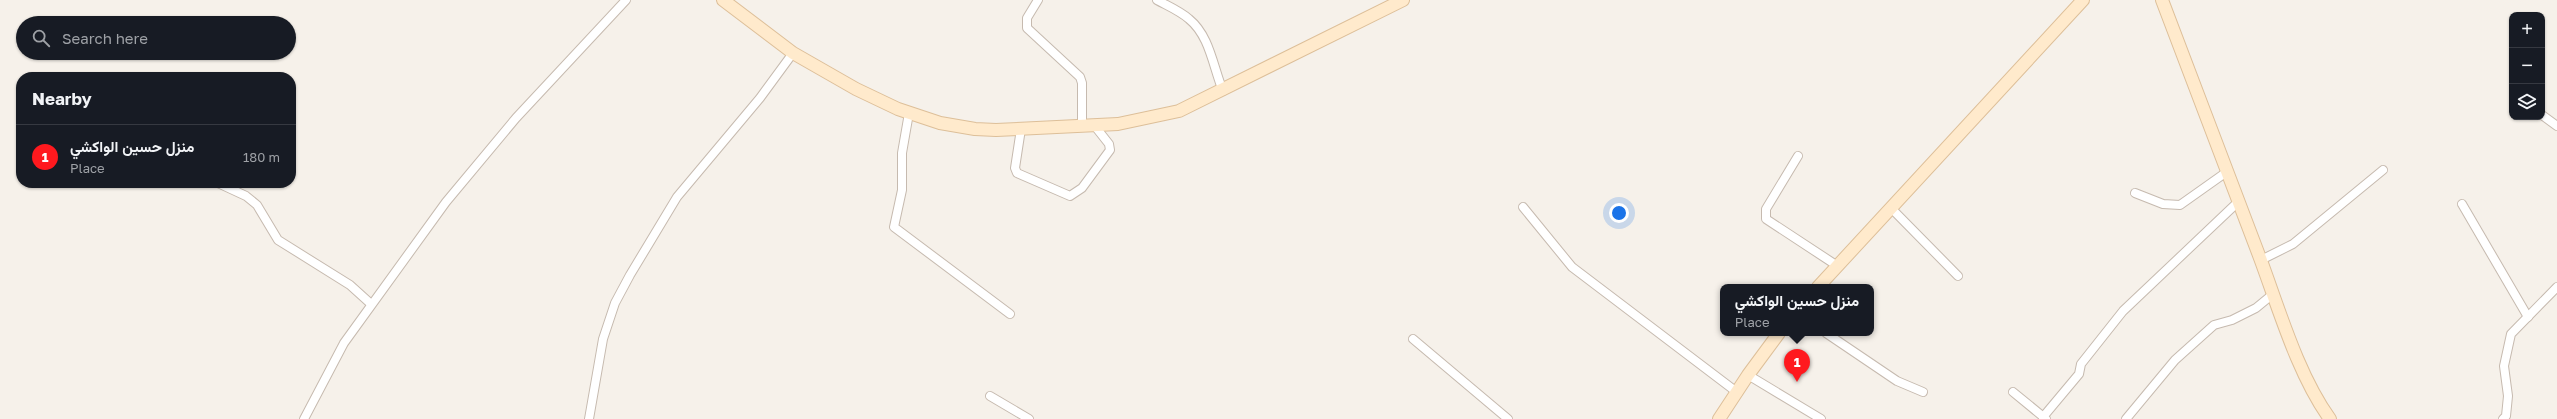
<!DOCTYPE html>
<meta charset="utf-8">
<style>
:root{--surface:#171b24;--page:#20242c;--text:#f1f3f6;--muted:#9ea1a6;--line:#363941;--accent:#ff191e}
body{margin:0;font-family:"Golos Text",Vazirmatn,sans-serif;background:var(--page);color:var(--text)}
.controls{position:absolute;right:12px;top:12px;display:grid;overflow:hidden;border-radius:8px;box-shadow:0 1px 3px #0004}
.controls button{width:36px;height:36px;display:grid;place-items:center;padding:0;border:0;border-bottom:1px solid var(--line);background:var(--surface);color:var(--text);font:20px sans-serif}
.you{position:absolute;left:1619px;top:213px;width:14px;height:14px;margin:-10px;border:3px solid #fff;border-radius:50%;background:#1a73e8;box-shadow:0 0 0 6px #1a73e833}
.badge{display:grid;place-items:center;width:26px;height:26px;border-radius:50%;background:var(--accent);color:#fff;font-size:13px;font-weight:700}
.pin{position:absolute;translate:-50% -33px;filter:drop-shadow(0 1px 2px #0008)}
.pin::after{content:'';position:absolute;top:21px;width:14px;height:12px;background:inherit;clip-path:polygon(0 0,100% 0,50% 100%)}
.popup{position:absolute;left:1720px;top:284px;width:154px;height:52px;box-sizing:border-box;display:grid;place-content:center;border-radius:8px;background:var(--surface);filter:drop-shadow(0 1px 3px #0005);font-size:13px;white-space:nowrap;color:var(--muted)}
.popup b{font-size:15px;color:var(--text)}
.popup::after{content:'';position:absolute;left:50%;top:100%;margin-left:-8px;border:8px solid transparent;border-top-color:var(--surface)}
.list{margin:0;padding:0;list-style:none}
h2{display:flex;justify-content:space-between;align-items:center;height:52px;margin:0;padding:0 16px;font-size:17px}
h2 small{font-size:13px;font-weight:400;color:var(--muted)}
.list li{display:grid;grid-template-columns:26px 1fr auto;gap:12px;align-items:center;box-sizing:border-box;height:64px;padding:0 16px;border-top:1px solid var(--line)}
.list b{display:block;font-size:15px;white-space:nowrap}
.list p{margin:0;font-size:13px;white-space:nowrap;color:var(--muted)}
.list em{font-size:13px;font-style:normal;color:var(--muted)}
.icon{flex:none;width:22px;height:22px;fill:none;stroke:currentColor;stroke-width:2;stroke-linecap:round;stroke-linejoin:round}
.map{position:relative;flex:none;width:2557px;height:419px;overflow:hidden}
.search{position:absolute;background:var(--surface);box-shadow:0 1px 3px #0004;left:16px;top:16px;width:280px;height:44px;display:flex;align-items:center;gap:10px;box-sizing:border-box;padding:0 14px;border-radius:22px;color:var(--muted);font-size:15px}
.panel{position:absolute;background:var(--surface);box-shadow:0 1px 3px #0004;left:16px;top:72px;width:280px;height:116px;border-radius:16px}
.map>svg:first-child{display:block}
</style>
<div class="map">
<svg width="2557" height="419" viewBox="0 0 2557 419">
<rect width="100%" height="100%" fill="#f6f1ea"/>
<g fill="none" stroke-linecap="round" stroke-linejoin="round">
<defs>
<g id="street">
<path d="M1038,0L1027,18V28L1080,77L1082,83V126"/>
<path d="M1157,0C1168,6 1180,11 1189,19C1210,36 1213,67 1223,91"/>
<path d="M909,113L902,153V190L894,227L1010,314"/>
<path d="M2542,115L2557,126"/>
<path d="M1021,129L1015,168L1017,173L1070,196L1082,188L1110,150L1109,144L1094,125"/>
<path d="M1798,156L1766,209V219L1836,265"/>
<path d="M218,183L246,196L257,205L278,240L350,285L371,304"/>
<path d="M2135,193L2163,204L2180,205L2228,171"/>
<path d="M2462,204L2528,317"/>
<path d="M1523,207L1572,267L1738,393"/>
<path d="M1890,207L1958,276"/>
<path d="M2261,260L2293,244L2383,170"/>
<path d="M1826,333L1897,381L1923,392"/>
<path d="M1413,339L1508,419"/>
<path d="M1748,375L1821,419"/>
<path d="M2013,392L2046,419"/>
<path d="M990,396L1029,419"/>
<path d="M2043,417L2079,374L2081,364L2123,311L2238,202"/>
<path d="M304,419L344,343L446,202L516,118L626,0"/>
<path d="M589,419L603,339L615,303L630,275L677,197L760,98L793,53"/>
<path d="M2126,419L2175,360L2214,325L2232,320L2256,308L2273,294"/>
<path d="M2503,419L2506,416L2508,396L2504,366L2511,334L2557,287"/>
</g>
<g id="secondary">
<path d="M723,0L793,53L856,89L898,109L940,123L975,129L996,130L1118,124L1179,111L1403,0"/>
<path d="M2162,0C2195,86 2227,172 2260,258C2279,309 2298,375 2330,419"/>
<path d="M1818,287L2083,0"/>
<path d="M1719,419L1748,375L1779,333"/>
</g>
</defs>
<use href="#street" stroke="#c6baaf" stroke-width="10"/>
<use href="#secondary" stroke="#ddbf99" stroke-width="14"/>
<use href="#street" stroke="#fff" stroke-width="8"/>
<use href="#secondary" stroke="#ffeacc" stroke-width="12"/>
</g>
</svg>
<div class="controls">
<button>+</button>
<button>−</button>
<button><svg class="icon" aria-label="layers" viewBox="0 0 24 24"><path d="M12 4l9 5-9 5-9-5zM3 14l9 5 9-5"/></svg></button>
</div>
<div class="you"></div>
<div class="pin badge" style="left:1797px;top:382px">1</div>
<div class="popup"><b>منزل حسين الواكشي</b>Place</div>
<div class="search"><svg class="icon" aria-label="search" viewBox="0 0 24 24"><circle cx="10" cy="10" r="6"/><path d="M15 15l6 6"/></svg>Search here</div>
<section class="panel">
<h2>Nearby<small></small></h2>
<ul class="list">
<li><span class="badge">1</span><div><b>منزل حسين الواكشي</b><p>Place</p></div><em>180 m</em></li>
</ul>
</section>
</div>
